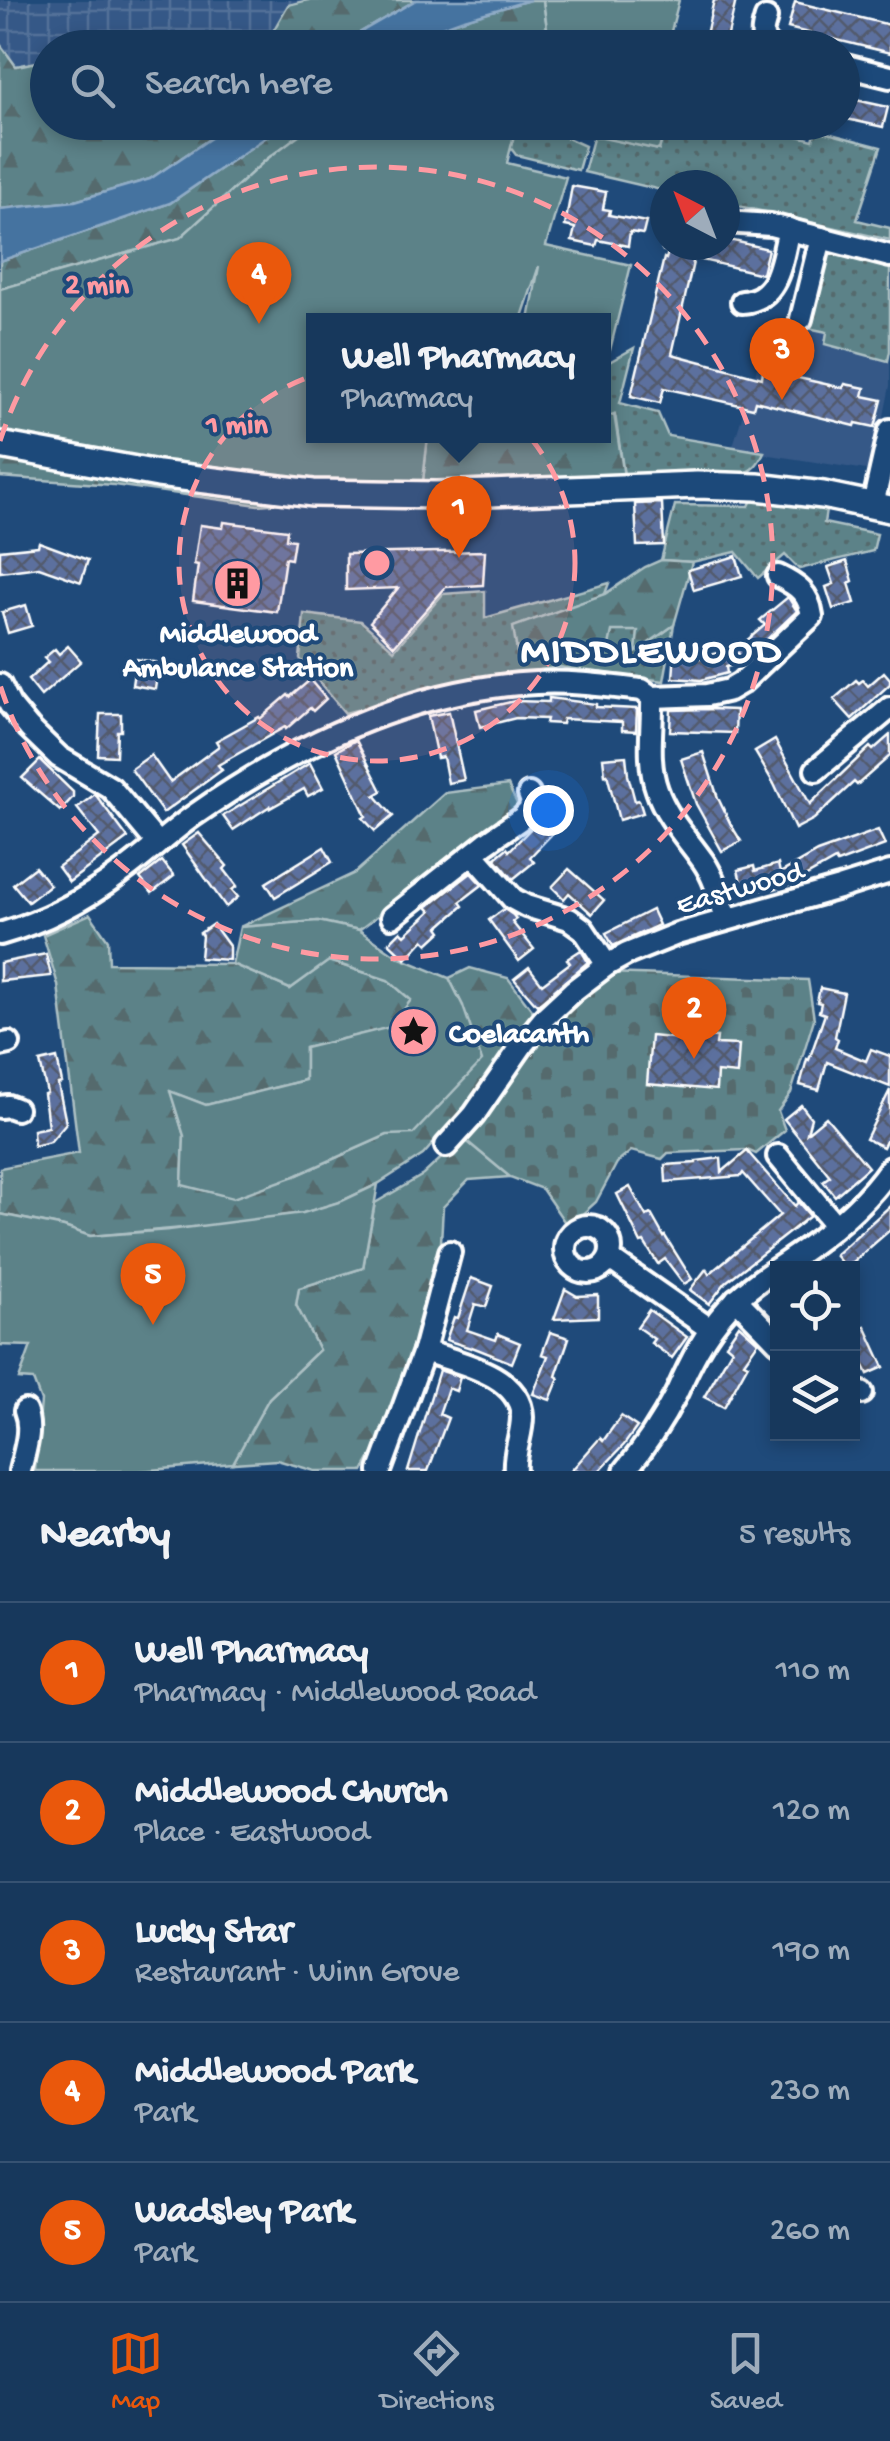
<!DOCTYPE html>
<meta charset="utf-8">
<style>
:root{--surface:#17385c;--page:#203f62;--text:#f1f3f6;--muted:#9eacbb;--line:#365272;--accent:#ea580c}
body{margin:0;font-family:"Gochi Hand",sans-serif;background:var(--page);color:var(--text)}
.controls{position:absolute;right:30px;bottom:30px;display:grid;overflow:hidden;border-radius:0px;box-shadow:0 5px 15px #0003}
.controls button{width:90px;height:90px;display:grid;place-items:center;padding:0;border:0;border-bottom:2px solid var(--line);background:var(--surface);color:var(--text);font:50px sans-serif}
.compass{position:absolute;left:650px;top:170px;width:90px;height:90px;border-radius:50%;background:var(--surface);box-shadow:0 5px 15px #0003;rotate:318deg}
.you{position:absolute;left:548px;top:810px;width:35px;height:35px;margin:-25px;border:8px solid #fff;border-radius:50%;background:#1a73e8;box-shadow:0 0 0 15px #1a73e833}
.badge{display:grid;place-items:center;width:65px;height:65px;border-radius:50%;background:var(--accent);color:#fff;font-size:32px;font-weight:700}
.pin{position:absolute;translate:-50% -82px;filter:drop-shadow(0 2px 5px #0008)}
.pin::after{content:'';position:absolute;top:52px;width:35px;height:30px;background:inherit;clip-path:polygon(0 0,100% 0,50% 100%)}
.popup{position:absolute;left:306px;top:313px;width:305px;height:130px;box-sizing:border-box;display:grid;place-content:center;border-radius:0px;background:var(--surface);filter:drop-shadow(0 2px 8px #0005);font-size:32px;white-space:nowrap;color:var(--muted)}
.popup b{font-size:38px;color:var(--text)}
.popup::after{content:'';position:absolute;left:50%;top:100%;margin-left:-20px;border:20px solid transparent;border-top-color:var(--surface)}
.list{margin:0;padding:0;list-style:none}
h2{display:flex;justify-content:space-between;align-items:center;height:130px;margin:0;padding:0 40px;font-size:42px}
h2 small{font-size:32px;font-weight:400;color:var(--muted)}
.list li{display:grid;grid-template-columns:65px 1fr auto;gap:30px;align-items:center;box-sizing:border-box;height:140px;padding:0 40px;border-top:2px solid var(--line)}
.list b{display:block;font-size:38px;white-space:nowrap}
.list p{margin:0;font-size:32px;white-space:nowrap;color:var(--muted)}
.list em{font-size:32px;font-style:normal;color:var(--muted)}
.icon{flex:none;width:55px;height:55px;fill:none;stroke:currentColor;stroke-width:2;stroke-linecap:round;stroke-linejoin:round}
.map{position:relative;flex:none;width:890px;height:1471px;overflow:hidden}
.search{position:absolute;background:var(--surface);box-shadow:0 5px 15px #0003;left:30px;right:30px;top:30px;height:110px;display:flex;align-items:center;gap:25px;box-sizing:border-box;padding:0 35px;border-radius:55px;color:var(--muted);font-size:38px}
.sheet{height:830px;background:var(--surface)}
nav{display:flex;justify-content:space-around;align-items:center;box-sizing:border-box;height:140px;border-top:2px solid var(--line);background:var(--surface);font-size:28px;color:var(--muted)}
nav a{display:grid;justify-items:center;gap:5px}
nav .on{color:var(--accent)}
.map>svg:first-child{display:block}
</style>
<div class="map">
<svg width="890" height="1471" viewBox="0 0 890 1471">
<defs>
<pattern id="industrial-grid" width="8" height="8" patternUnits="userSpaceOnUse" patternTransform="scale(2.5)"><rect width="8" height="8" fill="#355887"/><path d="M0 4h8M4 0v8" fill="none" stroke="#537199"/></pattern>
<pattern id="grass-dots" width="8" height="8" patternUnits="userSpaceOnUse" patternTransform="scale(2.5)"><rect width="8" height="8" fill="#5b8288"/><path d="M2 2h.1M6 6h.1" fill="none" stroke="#546a6d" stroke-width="1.8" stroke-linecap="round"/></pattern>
<pattern id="forest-firs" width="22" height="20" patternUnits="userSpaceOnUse" patternTransform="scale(2.5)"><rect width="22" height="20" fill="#5b8288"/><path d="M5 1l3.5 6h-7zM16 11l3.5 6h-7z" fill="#546a6d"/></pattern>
<pattern id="cemetery-stones" width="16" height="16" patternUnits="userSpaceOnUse" patternTransform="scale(2.5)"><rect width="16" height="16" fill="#5b8288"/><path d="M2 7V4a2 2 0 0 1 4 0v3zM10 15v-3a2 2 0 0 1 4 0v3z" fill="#546a6d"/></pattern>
<pattern id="building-cross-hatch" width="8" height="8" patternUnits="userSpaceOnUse" patternTransform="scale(2.5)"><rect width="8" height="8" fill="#5c6f9e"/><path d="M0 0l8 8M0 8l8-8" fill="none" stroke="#525a6d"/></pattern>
</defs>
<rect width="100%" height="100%" fill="#1f4a7a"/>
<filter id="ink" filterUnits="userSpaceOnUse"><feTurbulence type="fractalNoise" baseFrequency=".01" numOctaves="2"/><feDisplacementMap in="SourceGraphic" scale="20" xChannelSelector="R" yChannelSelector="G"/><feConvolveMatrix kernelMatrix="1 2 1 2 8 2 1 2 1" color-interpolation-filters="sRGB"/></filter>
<g filter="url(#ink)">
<path fill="#355887" d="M769,322L828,332L826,344L890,362V386L873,471L732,449L755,375Z"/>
<path fill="url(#industrial-grid)" d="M0,0H308L288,5L265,45L259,47L48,48L47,60L16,66L0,44Z"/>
<g fill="url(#grass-dots)" stroke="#adc0c4" stroke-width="2.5">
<path d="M517,122L535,123L585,146L578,170L516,155L510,147Z"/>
<path d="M666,123H716L764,135L767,128L813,140L816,130L881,147L857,220L890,228V240L725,203V185H665V191L584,172L594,135L659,150Z"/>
<path d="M831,251L890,266V351L888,361L825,344L827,332L808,328L825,252Z"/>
<path d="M634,348L620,403L658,413L668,436L764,452C758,465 753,470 740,475L624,476L615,414L604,418V365Z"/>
<path d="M752,500L826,510L824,523L877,534L873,551L799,569L785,555L758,578L736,552L692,562L661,560L675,505L749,506Z"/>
<path d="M609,583L605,594L514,627L638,631L637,652L674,625L664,681L559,667L462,682L345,713L300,659L304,614L361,621L394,650L443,594L485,591V618Z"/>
</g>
<g fill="url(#forest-firs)" stroke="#adc0c4" stroke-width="2.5">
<path d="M308,0H416L335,47L259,48L265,45L288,5Z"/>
<path d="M529,0H543L547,28L494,47L398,48C439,24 484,13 529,0Z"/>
<path d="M0,44L16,66L47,60L48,122L233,123L150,179L75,201L0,209Z"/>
<path d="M287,123H326L300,134L267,159L180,238L0,289V261L170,203Z"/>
<path d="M614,414L624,476L423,481L428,436H604V418Z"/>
<path d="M0,458L281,503L258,505L114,485L0,477Z"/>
<path d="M661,560L692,562L674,625L636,652L638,631H612L606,660L518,658L513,627L605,594L645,567Z"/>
<path d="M508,785L519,808L359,930L318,921L240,927L355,873L445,793Z"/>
<path d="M90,914L108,940L109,963L232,964L290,989L328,961L388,980L411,1000L392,1027L305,1048V1080L206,1105L171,1092L184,1136L182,1185L295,1176L387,1135L463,1006L449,978L470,968L508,978L535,1014L481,1089L423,1155L378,1184L340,1202L303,1213L219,1225L90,1236L64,1227L0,1214V1168L79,1153L58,985L43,935Z"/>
<path d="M463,1138L510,1177L469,1180L443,1207L440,1260L420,1333L386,1431L363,1471H315L277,1460L233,1463L269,1398L319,1350L296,1305L299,1288L363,1268L375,1203L423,1175Z"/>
</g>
<path fill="url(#cemetery-stones)" stroke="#adc0c4" stroke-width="2.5" d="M607,973L808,980L814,1019L791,1093L778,1111L785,1130L756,1154L747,1150L668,1153L662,1159L631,1151L617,1163L596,1202L568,1227L542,1189L510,1177L463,1138L549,1033Z"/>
<g fill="#5b8288" stroke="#adc0c4" stroke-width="2.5">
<path d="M543,0H679L667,47H494L547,28Z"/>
<path d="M326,122L517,123L507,163L566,177L546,246L631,265L610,350L604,349V320H529L539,266L521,320H314V436H428L423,481L321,483L189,471L0,439V289L180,238L267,159L300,134Z"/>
<path d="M533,123H666L659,150Z"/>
<path d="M318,921L359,930L400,958L449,978L463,1006L482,1061L413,1134L387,1135L295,1176L233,1198L182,1185L184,1136L170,1091L206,1105L305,1080V1048L391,1027L411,1000L388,980L329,961L290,989L232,964L240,927Z"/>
<path d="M378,1184L363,1268L299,1288L296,1305L319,1350L269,1398L233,1463L139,1471H35L41,1401L33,1380L19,1379L31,1346L0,1345V1214L64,1227L90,1236L169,1230L303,1213L342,1201Z"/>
</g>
<g fill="#4473a0" stroke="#8fabc6" stroke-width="2.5">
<path d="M416,0H530L461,20L420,35L398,47H335Z"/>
<path d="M233,123H287L170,203L0,261V209L75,201L150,179Z"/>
</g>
<g fill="url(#building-cross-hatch)" stroke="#fff" stroke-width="2.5">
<path d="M714,0H736L725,48H703Z"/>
<path d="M795,2L890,25V53L788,28Z"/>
<path d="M842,97L888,107L883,127L842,118Z"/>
<path d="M572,186L606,192L603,209L610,210L609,215L646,222L643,234L630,232L628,246L598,240L596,246L572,241L575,228L565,226Z"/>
<path d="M725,239L768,249L762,274L694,258L672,354L762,378L763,370L843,388L845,384L865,388L863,396L882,400L875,427L856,423L855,426L755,401L753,408L664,388L660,403L631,396L664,258L666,259L668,252L662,250V245H725Z"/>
<path d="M662,503L664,545L637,546L635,504Z"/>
<path d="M224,522L287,530L286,539L294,540L291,559L285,558L277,612L193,601L198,565L194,564L200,525L223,528Z"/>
<path d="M39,542L88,560L81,582L39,567L0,572V550L38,546Z"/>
<path d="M485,551L483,585L446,587L394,646L370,622L398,588L346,590V554Z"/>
<path d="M736,556L742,576L694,590L688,570Z"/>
<path d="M847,561L853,581L849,583L855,603L833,609L826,587L834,584L828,567Z"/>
<path d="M788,597L797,611L742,663L738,652V664L726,667L727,673L701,680L673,678L675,652L692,654L691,660L738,648L765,625L760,620Z"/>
<path d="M26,605L32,626L8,633L2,612Z"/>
<path d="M68,646L81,661L41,696L28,680L48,662L44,658L55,649L59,654Z"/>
<path d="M136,659L159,663L155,689L132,685Z"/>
<path d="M884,672L890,679V684L852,719L834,699L856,680L859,683L863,680L868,686Z"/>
<path d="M310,680L326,699L313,711L310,708L286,729L285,727L218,765L222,770L163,813L131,769L151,755L170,782L219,746L216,741L259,717L260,719L288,695L290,697Z"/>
<path d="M549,698L596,704V707L637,709L636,731L622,730V722L563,719L562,724L546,723L547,719L516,718L480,727L476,710L515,701L549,702Z"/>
<path d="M709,709L736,710L735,733L670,731L671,710Z"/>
<path d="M449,712L464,780L448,783L443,757L437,758L428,716Z"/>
<path d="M100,714H121V731H117L116,756L98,755Z"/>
<path d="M890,735V756L857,785L854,782L814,819L795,829L774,784L755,752L775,740L810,804L870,747L873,750Z"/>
<path d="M356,740L382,791L375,795L393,816L375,831L363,818L366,816L336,751Z"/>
<path d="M703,752L718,798L731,825L741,841L722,851L696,804L681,759Z"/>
<path d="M626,756L628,775L635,801L639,800L643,813L619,820L607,774L605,775L603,758Z"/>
<path d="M40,760L73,792V797L60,811L22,778Z"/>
<path d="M310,763L323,788L308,796L304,789L270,808V806L233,830L223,816Z"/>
<path d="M95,794L128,838L69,882L58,867L99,836L77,808Z"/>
<path d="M544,794L560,798L552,834L530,857L534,862L513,879L495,858L507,848L509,851L539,820L545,806Z"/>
<path d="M878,830L885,845L837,863L835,860L794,883L774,889L773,887L744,894L738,870L754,866L755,871L778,864L780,873L817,852Z"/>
<path d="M199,833L227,866L224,869L237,886L232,890L238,897L226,907L182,845Z"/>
<path d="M324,847L332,862L275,897L266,883Z"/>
<path d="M162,861L174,876L152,893L140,878Z"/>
<path d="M35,867L50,885L28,902L13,884Z"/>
<path d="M569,869L604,900L592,914L569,893L564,899L552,887Z"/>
<path d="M471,873L482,885L460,902L463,906L439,927L442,931L428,944L424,940L406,959L389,943L401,931L405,935L431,911L427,907Z"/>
<path d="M504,909L513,915L516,919L512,922L534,949L519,961L489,920Z"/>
<path d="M652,910L659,925L613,946L606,933Z"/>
<path d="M213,924L229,946V960L200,958L202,936L200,933Z"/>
<path d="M581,950L588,962L537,1005L514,979L529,967L542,984L570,963L567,959Z"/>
<path d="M46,954L51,976L0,981V963Z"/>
<path d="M820,988L844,993L835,1037L838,1039L835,1048L866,1061L871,1049L890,1056V1087L827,1062L819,1090L800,1085L807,1059L809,1060L825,1014L819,1012L821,1003L817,1002Z"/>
<path d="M651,1036L702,1041V1036L717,1037L716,1044L739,1045L737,1074L717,1072L716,1090L647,1084Z"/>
<path d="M57,1058L62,1083L58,1084L66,1123L50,1142L34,1146L33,1130L48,1127L44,1094L47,1093L40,1062Z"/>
<path d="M890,1090V1133L883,1147L866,1139Z"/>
<path d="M801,1105L811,1118L807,1133L826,1117L868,1167L835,1196L823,1181L830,1176L784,1119Z"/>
<path d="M747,1151L795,1206L798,1202L810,1216L726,1282L709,1304L690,1290L706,1269L709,1274L780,1215L743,1173L741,1176L666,1182L665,1165L696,1163V1161L721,1158L722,1172Z"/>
<path d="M630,1187L646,1216L651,1214L664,1237L665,1236L692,1279L684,1284L665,1259L658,1264L644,1242L641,1243L617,1194Z"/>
<path d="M890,1206V1230L846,1268L835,1255Z"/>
<path d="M471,1278L493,1286L486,1307L475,1304L467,1330L496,1340L498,1334L520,1343L512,1363L472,1347L471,1348L446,1340L454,1317L458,1318Z"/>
<path d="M565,1289L577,1296L598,1295V1317L554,1319Z"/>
<path d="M649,1310L687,1337L672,1358L651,1343L654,1339L637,1327Z"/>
<path d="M739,1325L758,1342L744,1362L748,1364L724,1407L704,1397L732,1349L726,1344Z"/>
<path d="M865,1326L884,1367L868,1374L852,1341V1333Z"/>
<path d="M550,1332L569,1338L556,1376L559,1378L550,1400L533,1394L548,1356L542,1354Z"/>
<path d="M439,1370L460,1377L456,1391L448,1388L439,1414L448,1418L428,1471H408Z"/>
<path d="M621,1416L637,1427L624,1445L599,1471H571L600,1438L603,1441Z"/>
</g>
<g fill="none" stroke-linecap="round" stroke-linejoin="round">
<defs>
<g id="minor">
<path d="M766,18C762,31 759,39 772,48"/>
<path d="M842,65L890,77"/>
<path d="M725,222L771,225L890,256"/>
<path d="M742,302C780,300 781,259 789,229"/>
<path d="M801,319L821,238"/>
<path d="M873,505L890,430"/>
<path d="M0,685L10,705L29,728L59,757L111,788L157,843"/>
<path d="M652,697C653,728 646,760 657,790C666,817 687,838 703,861C715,878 720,899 726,919"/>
<path d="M816,770L890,708"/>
<path d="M473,854L513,899L526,906L569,919L583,929L607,965"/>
<path d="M392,917L486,843L522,818L529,811L532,802L529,794"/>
<path d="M0,934C45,921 84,901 121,873C146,855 168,834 193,816C293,746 412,688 536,683C571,681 607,686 642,690L652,697L707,695L729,690L741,683L812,616C809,593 797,585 778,576"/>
<path d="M0,1045L9,1043"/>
<path d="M0,1107L8,1106L16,1109"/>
<path d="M446,1146L474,1115L523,1044L546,1016L573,991L607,965L627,954L677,934L839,888L890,872"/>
<path d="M778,1156L835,1225"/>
<circle cx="588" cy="1249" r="23"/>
<path d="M610,1259L710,1329"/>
<path d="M736,1299L778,1342"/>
<path d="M424,1351C456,1362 521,1374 522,1417C522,1435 513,1453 515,1471"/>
<path d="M852,1390L862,1393"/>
<path d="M20,1471C24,1452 33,1430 25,1411"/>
<path d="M380,1471L424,1351L450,1252"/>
<path d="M625,1471C645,1447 662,1421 676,1394C690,1363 704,1334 727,1309C751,1283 779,1268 807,1248C838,1226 868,1200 890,1168"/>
</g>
<path id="major" d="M0,445L158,474L313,493L437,495L697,485L757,487L823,495L890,509"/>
</defs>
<use href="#minor" stroke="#fff" stroke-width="28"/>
<use href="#major" stroke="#fff" stroke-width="32"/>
<use href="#minor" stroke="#1f4a7a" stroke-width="20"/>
<use href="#major" stroke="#1f4a7a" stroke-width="25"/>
</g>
</g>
<circle cx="377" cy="563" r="198" fill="#ff9aa2" fill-opacity=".12"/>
<g fill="none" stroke="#ff9aa2" stroke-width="5" stroke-dasharray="18 12">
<circle cx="377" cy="563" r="198"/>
<path d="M0 441A396 396 0 1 1 0 685"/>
</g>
<defs>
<symbol id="building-disc" viewBox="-11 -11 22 22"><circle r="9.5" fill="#ff9aa2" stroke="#1f4a7a"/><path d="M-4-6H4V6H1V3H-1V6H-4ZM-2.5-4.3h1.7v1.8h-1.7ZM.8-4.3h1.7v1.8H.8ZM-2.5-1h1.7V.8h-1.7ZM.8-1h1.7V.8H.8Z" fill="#111"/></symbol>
<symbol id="sight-disc" viewBox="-11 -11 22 22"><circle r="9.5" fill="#ff9aa2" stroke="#1f4a7a"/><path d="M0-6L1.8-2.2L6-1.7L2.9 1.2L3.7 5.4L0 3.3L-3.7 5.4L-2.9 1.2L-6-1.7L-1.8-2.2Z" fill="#111"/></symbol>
</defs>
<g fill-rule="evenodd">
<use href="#building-disc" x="210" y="556" width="55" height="55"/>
<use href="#sight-disc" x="386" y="1004" width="55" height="55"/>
</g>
<g text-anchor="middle" stroke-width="8" stroke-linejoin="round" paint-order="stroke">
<g font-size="30" font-weight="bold" fill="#fff" stroke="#1f4a7a">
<text x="238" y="642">Middlewood<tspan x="238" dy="34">Ambulance Station</tspan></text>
<text x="449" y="1042" text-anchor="start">Coelacanth</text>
</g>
<g font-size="30" fill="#fff" stroke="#1f4a7a">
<text transform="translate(739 886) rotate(-16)" y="10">Eastwood</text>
</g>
<g font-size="40" font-weight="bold" letter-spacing="2.5" fill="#fff" stroke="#1f4a7a">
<text x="652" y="661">MIDDLEWOOD</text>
</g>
</g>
<circle cx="377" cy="563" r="15" fill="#ff9aa2" stroke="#1f4a7a" stroke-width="5"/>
<g font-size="30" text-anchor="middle" font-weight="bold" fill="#ff9aa2" stroke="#1f4a7a" stroke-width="8" stroke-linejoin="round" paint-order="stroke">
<text x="97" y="293">2 min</text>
<text x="237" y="433">1 min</text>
</g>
</svg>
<div class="controls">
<button><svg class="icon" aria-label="locate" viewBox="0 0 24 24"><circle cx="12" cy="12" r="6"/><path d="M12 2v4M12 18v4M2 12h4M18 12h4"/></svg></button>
<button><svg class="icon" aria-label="layers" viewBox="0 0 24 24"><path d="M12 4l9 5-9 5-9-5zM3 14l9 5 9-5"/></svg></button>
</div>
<svg class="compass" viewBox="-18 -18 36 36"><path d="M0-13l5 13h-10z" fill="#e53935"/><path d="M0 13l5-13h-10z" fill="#9eacbb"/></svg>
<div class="you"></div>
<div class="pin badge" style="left:459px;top:558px">1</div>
<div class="popup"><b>Well Pharmacy</b>Pharmacy</div>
<div class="pin badge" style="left:694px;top:1059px">2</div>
<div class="pin badge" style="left:782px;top:400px">3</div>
<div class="pin badge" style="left:259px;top:324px">4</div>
<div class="pin badge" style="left:153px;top:1325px">5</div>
<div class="search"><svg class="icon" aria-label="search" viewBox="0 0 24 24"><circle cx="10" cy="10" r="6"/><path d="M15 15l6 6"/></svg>Search here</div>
</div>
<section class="sheet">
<h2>Nearby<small>5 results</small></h2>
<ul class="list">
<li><span class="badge">1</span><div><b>Well Pharmacy</b><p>Pharmacy · Middlewood Road</p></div><em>110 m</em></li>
<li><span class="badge">2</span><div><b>Middlewood Church</b><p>Place · Eastwood</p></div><em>120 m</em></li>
<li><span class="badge">3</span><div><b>Lucky Star</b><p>Restaurant · Winn Grove</p></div><em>190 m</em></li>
<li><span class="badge">4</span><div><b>Middlewood Park</b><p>Park</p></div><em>230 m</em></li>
<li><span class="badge">5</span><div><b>Wadsley Park</b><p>Park</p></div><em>260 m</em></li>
</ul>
</section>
<nav>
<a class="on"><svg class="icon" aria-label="map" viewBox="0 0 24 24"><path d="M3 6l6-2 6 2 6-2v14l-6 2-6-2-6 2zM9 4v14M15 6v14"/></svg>Map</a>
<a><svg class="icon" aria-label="directions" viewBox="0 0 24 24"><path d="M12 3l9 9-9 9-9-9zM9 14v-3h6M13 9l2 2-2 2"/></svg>Directions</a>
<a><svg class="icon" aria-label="saved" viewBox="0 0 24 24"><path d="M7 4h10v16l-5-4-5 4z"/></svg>Saved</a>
</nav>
